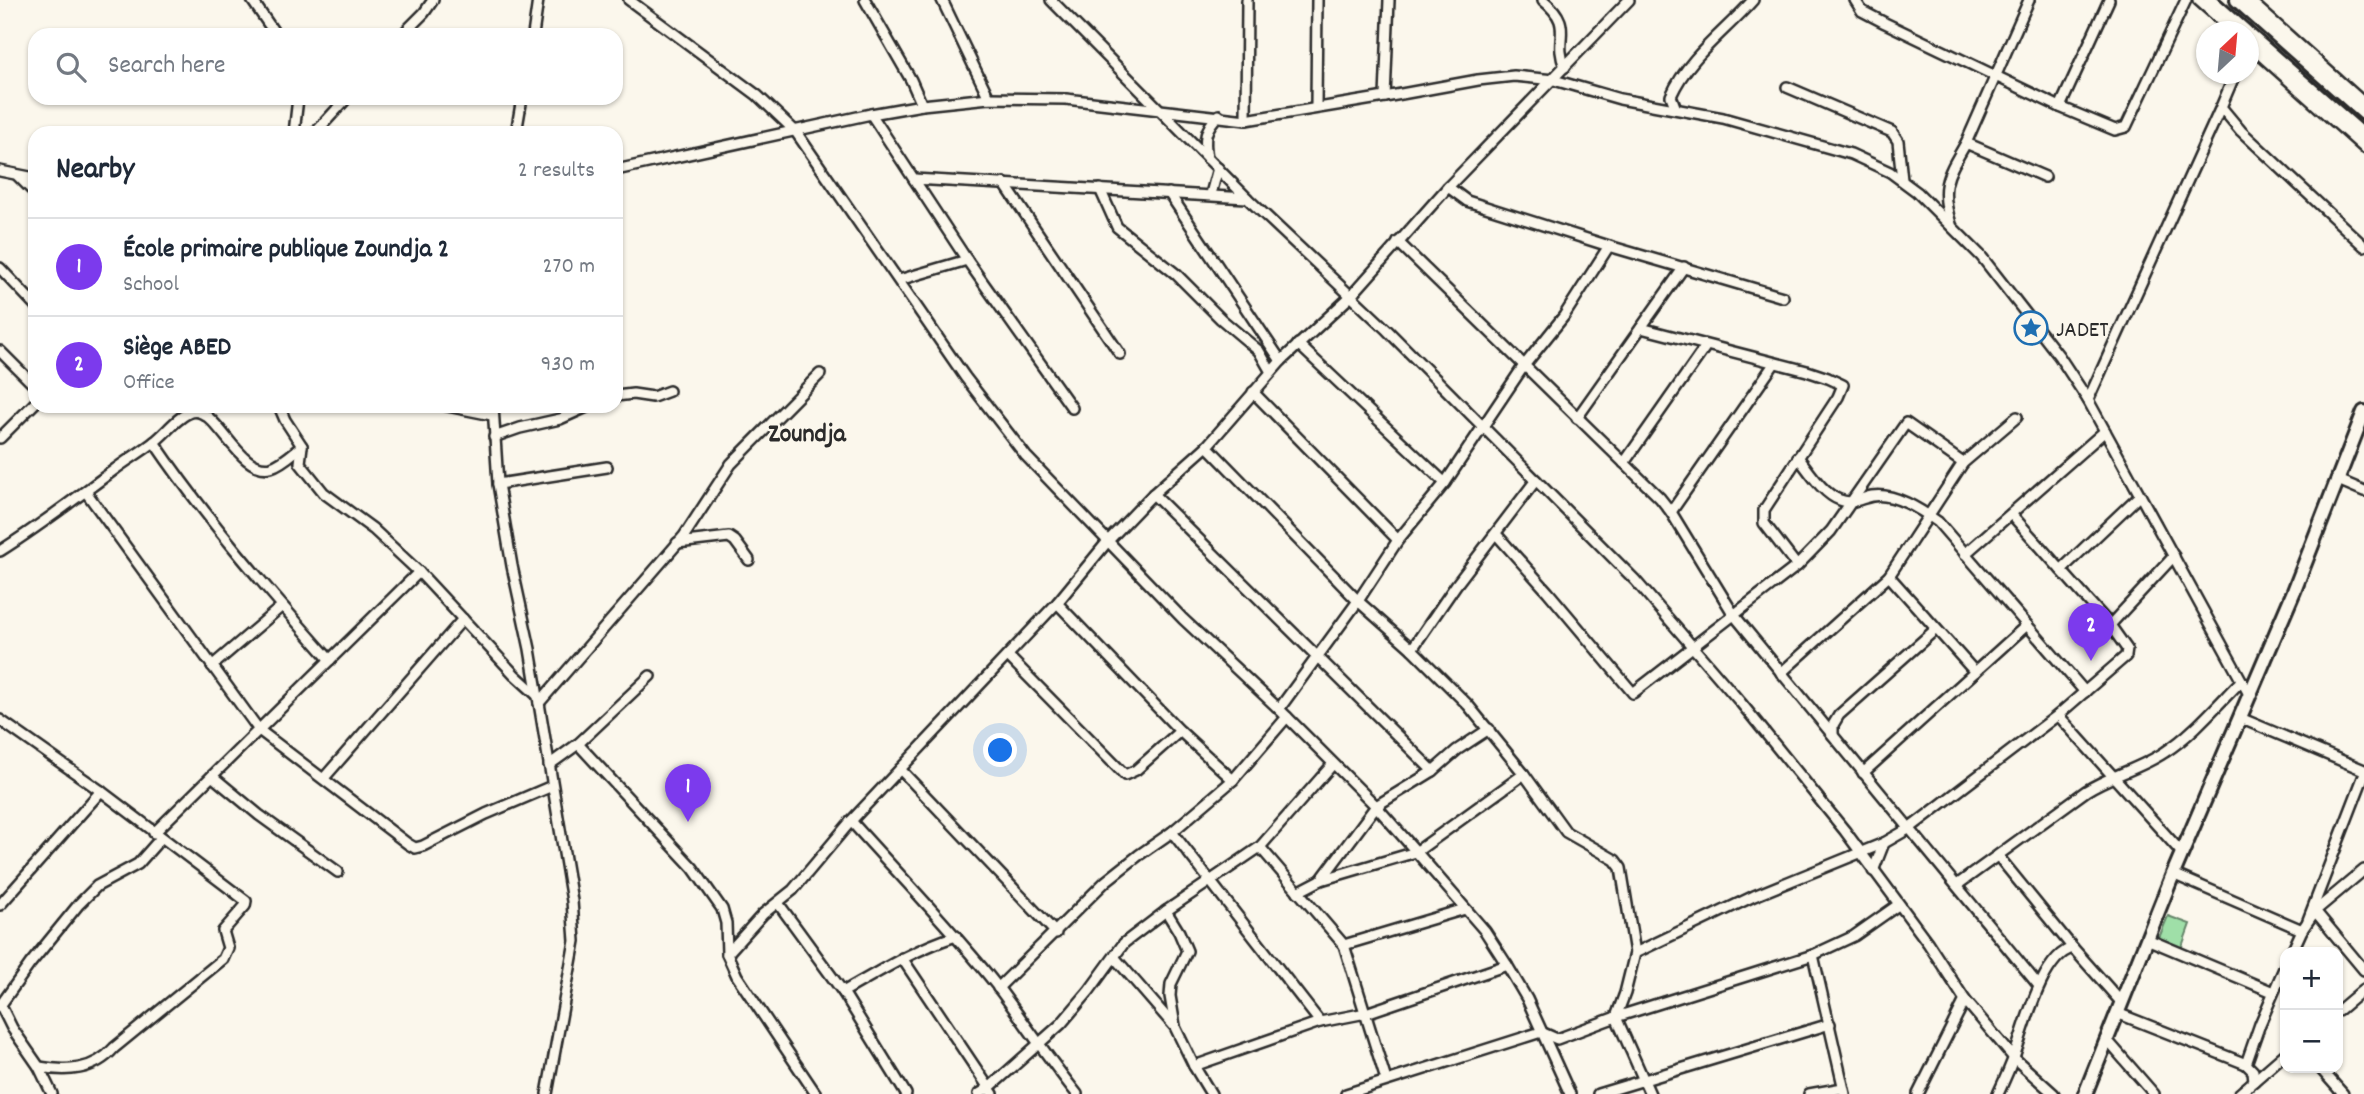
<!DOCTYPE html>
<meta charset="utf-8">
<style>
:root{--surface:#fff;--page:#f2f2f3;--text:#1f2937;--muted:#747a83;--line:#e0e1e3;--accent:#7c3aed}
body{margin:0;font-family:Dekko,sans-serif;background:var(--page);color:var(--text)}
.controls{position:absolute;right:21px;bottom:21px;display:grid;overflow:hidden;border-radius:14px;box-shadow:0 2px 5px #0004}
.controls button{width:63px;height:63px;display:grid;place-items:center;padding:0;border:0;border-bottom:2px solid var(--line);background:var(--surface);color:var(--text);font:35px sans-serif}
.compass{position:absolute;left:2196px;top:21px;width:63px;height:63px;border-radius:50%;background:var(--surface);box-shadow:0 2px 5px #0004;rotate:26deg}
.you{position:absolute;left:1001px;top:751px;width:24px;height:24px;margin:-18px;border:5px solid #fff;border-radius:50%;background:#1a73e8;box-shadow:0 0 0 10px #1a73e833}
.badge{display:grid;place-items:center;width:46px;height:46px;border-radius:50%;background:var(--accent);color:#fff;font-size:23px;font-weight:700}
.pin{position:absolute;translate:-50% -58px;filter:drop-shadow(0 2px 4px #0008)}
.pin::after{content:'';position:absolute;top:37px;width:24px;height:21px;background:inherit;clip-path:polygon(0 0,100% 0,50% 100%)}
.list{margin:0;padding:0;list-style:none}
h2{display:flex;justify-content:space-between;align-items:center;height:91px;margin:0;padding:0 28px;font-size:30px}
h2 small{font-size:23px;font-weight:400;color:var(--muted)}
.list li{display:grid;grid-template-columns:46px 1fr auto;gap:21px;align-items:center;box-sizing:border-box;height:98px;padding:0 28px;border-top:2px solid var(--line)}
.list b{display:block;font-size:26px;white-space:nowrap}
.list p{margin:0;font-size:23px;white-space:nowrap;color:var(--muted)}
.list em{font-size:23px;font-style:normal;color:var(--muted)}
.icon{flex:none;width:38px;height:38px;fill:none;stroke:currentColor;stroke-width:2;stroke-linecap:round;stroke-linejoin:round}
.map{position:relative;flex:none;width:2364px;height:1094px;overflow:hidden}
.search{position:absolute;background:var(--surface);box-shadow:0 2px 5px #0004;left:28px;top:28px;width:595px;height:77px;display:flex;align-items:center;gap:18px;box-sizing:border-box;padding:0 24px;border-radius:21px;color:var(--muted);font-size:26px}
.panel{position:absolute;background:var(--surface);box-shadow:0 2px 5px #0004;left:28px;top:126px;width:595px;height:287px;border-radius:21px}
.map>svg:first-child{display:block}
</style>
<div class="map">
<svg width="2364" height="1094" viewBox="0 0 2364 1094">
<rect width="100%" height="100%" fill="#fbf7ec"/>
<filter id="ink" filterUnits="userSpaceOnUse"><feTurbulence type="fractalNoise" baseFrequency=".0143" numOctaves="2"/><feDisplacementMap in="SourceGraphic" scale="14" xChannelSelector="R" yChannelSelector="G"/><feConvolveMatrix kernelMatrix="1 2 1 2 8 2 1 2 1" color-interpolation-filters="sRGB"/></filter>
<g filter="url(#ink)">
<path fill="#9fdfa8" stroke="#65856a" stroke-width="2" d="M2168,916L2190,924L2181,949L2158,940Z"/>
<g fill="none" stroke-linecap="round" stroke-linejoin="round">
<defs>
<g id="street">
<path d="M252,0L276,35"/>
<path d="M629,0L757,95L796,132L965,377L1026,456L1183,619L1279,709L1376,806L1413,848L1485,931L1507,965L1527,999L1570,1094"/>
<path d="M865,0L911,80L922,105"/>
<path d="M942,0L989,98"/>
<path d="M1051,0L1247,198L1387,330L1635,580L1741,703L1845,831L1928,943L1965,1000L2014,1058L2054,1094"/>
<path d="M1543,0C1576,27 1552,37 1565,67"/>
<path d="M1855,0L1862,11L1885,23L2060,107L2115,130L2126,127L2186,0"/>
<path d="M2198,0L2234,32"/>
<path d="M2249,0L2364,103"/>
<path d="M402,35L424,13L433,0"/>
<path d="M533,35L538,0"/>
<path d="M2248,44L2364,148"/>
<path d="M2235,74L2221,107L2241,131L2364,246"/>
<path d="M1787,87L1892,132L1898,141L1902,180"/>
<path d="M1385,97L1389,0"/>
<path d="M1316,107L1317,0"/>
<path d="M2060,107L2109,0"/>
<path d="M1676,109L1671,96C1688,57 1726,31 1753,0"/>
<path d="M871,114L967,260L1072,408"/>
<path d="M1246,120L1247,0"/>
<path d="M294,133L298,98"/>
<path d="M315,133L347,98"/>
<path d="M516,133L522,98"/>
<path d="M1966,143L2029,0"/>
<path d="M1207,158C1204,139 1204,129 1219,115"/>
<path d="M616,170L871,114L922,105L989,98L1066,99L1246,120L1385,97L1478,80L1514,76L1554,80L1620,99L1723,118L1851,154L1890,172L1917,192L1981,256L2059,356L2088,400L2250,696"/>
<path d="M0,171L35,178"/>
<path d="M18,176L35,193"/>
<path d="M914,179L1247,198"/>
<path d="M1004,183L1120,354"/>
<path d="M1448,187L1467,201L1609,246L1783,297"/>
<path d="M1100,189L1117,227L1176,274L1221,319L1259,351L1271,372"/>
<path d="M1169,193L1281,361"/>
<path d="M1211,194L1218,168"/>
<path d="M1951,224C1939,186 1947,176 1966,143L2045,177"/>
<path d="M1398,242L1660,498L1671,512L1734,615L2039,986"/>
<path d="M0,268L35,305"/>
<path d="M899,280L967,260"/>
<path d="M1641,328L1807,371L1828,378L1843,385L1838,397L1764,510V523L1797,566"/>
<path d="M1298,344L1445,483"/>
<path d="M0,351L35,386"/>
<path d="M1253,392L1398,540"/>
<path d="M616,396L633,394L653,397L669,391"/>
<path d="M2088,400L2221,107"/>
<path d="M279,406L285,420L302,446L300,463L324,493L373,529L419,572L515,675L538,696"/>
<path d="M447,406L492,415"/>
<path d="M493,406L498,484L512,566L530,649L572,901L575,941L547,1094"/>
<path d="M1577,418L1684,267"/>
<path d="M494,437L520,428L560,419L589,406"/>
<path d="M0,438L35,403"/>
<path d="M154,442C207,520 268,590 330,660"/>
<path d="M1207,446L1358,601L1412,649L1468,705L1524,774L1566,832L1615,860L1621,868L1635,953L1625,993L1616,1017L1650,1094"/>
<path d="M1798,457C1809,471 1823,494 1840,500C1852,505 1861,498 1872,496C1894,492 1921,510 1938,522L2085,692"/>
<path d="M1624,463L1706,346"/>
<path d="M2336,479L2364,491"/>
<path d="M498,484L607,467"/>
<path d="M86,492L259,730L408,844L415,848L423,846L486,814L552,786"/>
<path d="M1153,494L1433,771"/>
<path d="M1671,512L1774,364"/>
<path d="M1496,534L1548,592L1633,693L1797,566L1831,531L1906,423L1963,463"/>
<path d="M677,543L729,537L735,541L749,560"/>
<path d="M0,551C40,526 76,498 114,470C127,460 141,452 154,442C165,434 178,416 191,412C216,404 238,475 271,467C282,464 293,453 302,446"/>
<path d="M1965,554L2105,431"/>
<path d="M2061,570L2140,495"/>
<path d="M1889,576L1975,672"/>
<path d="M1057,603L1180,731L1233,780"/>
<path d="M2110,625L2174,556"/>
<path d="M1412,649L1456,585L1536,480"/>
<path d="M1008,656L1125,775L1136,770L1180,731"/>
<path d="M212,666L282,606"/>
<path d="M1781,673L1889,576L1963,463L2017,417"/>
<path d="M539,703L684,536L731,464L820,374"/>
<path d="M1279,709L1358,601L1398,540L1445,483L1523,367L1564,316L1609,246"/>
<path d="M2058,715L2182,853"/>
<path d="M2240,718L2364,770"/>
<path d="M0,720L101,791"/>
<path d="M1833,735V725L1839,715L1936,629"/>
<path d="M578,744L693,868L722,909L726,923L727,954L737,976L816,1094"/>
<path d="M549,765L578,744L650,676"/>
<path d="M900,769L1056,933"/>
<path d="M1863,773L2027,625"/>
<path d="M212,776L259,815L338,872"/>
<path d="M324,778L463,619"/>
<path d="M851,821C900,876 951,928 997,986C1024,1022 1049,1059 1077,1094"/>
<path d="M1172,832L1320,1022"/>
<path d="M154,833L419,572"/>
<path d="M1260,847L1344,945L1386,1080"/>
<path d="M1998,856L2073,948L2121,1002"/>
<path d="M1873,871L1884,843"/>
<path d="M2173,874L2302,930"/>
<path d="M1321,880L1376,806L1433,771L1457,750L1489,729"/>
<path d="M1957,885L2086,791C2111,775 2140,769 2165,752C2193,734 2217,705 2241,681"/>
<path d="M1298,892L1321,880L1416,852L1524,774"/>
<path d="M778,903L843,992L906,1094"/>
<path d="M0,905L101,791L246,901L245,906L223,931L228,948L223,959L114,1048C94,1071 67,1072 39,1067"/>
<path d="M1166,911L1179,932L1187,951L1171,984L1170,996L1175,1026"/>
<path d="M2315,911L2364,970"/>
<path d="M2308,920L2364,775"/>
<path d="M2147,939L2273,992"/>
<path d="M1344,945L1465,909"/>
<path d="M2292,952L2302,930L2315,911L2364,870"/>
<path d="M1635,953L1754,896L1884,843L1910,828L2058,715L2126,656L2127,649L2110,625L2011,514"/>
<path d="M727,954L763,914L793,890L851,821L1057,603L1108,541L1153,494L1207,446L1281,361L1351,296L1448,187L1629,0"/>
<path d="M1813,955L1845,1094"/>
<path d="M902,958L993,1094"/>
<path d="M1115,958L1175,1027L1194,1066L1211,1094"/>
<path d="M998,988L1106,881L1139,855L1172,832L1233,780L1287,717"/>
<path d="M843,992C880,971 915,949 956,936"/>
<path d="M0,1004L12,1028L39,1067L52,1094"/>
<path d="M0,1006L30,964L79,904L97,886L138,864L161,838"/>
<path d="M2338,1011L2364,989"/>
<path d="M2117,1013L2246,1064L2253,1071L2254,1081"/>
<path d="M2107,1040L2154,1094"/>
<path d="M2246,1064L2260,1024L2285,966"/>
<path d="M1194,1066L1320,1022L1366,1013L1507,965"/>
<path d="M2320,1068L2343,1094"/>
<path d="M979,1094L989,1088L1061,1024L1089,991L1124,943L1166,911L1260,847L1333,764"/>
<path d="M1346,1094L1541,1032L1557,1039L1616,1017L1813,955L1854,936L1898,905"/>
<path d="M1598,1094L1830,1024"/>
<path d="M1809,1094L1843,1088"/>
<path d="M1918,1094L1965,1000"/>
<path d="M1998,1094C2004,1081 2010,1068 2015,1054C2025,1027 2042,955 2073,948"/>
<path d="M2239,1094L2285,1054"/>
</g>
<g id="secondary">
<path d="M2210,0L2246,32"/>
<path d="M2237,0L2364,113"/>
<path d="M2248,34L2364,136"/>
<path d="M2085,1094L2173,874L2294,591L2364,412"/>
</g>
</defs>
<use href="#street" stroke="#2b2b2b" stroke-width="14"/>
<use href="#secondary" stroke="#2b2b2b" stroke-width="18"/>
<use href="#street" stroke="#fbf7ec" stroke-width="9"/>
<use href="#secondary" stroke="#fbf7ec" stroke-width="12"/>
</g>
</g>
<defs>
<symbol id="sight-ring" viewBox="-11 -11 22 22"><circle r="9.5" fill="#fbf7ec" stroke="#1f6fb2" stroke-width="1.5"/><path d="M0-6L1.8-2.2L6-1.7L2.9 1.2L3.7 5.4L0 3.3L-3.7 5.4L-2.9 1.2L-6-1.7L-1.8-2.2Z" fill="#1f6fb2"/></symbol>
</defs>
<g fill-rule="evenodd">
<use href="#sight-ring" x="2012" y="309" width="38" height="38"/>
</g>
<g text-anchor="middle" stroke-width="5" stroke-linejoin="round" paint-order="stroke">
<g font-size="23" fill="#2b2b2b" stroke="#fbf7ec" text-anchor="start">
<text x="2056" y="336">JADET</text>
</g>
<g font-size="26" font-weight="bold" fill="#2b2b2b" stroke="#fbf7ec">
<text x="807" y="441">Zoundja</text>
</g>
</g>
</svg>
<div class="controls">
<button>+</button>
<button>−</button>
</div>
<svg class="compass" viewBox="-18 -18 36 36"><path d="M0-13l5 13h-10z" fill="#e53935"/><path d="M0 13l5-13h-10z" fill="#747a83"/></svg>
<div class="you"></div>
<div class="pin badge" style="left:688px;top:822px">1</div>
<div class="pin badge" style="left:2091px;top:661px">2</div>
<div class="search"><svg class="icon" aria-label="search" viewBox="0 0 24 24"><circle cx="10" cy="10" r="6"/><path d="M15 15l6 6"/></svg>Search here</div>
<section class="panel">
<h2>Nearby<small>2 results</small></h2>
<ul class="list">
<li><span class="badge">1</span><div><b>École primaire publique Zoundja 2</b><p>School</p></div><em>270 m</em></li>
<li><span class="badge">2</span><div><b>Siège ABED</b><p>Office</p></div><em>930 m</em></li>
</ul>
</section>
</div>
